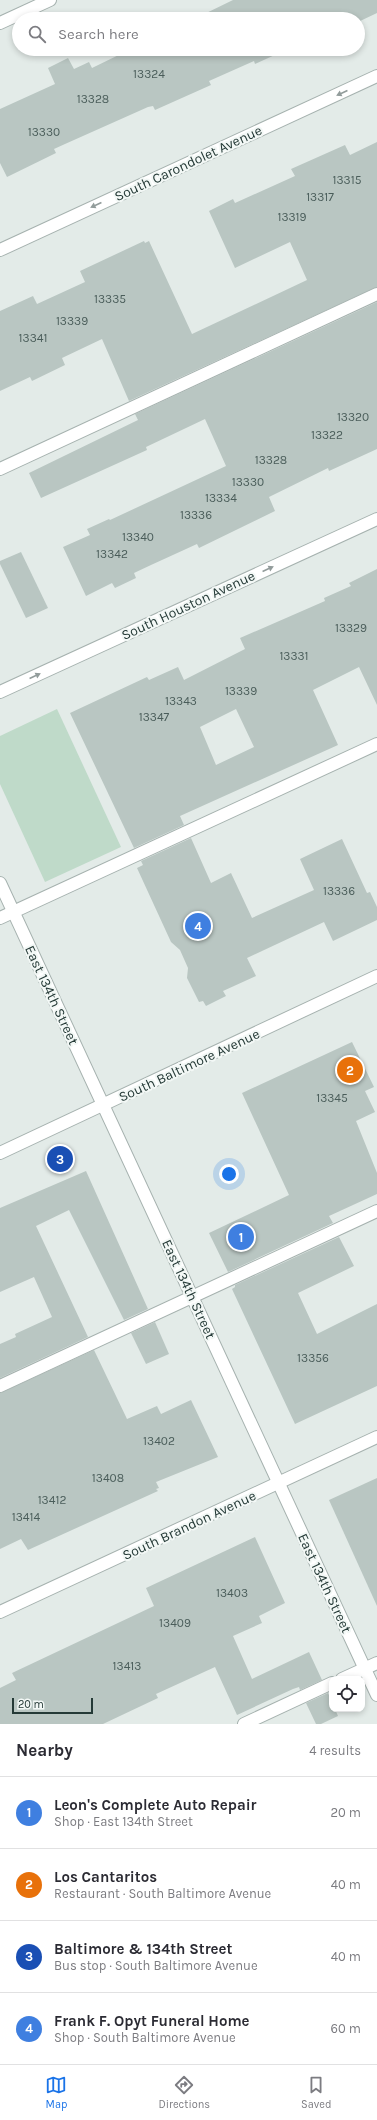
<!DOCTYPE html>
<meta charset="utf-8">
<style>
:root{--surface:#fff;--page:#f2f2f3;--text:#2b2b33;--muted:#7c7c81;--line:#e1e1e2;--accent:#1a73e8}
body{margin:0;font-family:Karla,sans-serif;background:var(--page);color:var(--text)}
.controls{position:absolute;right:12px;bottom:12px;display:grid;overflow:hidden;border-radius:8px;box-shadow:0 2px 6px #0003}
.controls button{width:36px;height:36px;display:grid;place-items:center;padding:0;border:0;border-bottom:1px solid var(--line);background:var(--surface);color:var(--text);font:20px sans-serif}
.scale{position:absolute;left:12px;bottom:10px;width:81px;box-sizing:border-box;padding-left:4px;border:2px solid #253a37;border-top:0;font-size:11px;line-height:14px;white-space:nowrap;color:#253a37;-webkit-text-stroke:3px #f3f8f6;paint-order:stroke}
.you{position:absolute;left:229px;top:1174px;width:14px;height:14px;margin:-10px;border:3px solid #fff;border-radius:50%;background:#1a73e8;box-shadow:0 0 0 6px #1a73e833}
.badge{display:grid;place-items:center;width:26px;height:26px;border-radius:50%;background:var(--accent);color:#fff;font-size:13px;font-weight:700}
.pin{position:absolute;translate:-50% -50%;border:2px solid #fff;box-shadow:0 1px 4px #0006}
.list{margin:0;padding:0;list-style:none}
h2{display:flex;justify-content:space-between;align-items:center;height:52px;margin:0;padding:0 16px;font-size:17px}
h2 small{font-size:13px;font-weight:400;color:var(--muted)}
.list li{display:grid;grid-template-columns:26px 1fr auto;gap:12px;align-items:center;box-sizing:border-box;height:72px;padding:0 16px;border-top:1px solid var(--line)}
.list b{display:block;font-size:15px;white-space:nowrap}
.list p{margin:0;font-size:13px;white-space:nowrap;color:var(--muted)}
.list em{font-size:13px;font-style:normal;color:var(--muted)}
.icon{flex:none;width:22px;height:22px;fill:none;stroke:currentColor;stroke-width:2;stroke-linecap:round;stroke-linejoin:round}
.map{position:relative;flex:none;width:377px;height:1724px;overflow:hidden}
.search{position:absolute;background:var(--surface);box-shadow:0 2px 6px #0003;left:12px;right:12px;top:12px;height:44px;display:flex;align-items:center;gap:10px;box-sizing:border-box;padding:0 14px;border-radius:22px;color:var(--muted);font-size:15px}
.sheet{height:340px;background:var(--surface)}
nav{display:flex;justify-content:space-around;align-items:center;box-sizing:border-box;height:56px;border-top:1px solid var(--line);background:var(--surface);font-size:11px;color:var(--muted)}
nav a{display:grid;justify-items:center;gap:2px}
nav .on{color:var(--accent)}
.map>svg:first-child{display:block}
</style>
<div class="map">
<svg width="377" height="1724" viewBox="0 0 377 1724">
<rect width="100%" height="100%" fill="#e3ebe8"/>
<path fill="#bfdac9" d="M57,709L121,847L45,882L0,784V736Z"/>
<g fill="#b9c6c2" fill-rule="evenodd">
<path d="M233,0H377V13L358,22V19H194Z"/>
<path d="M131,49H288L255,64L254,61L209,81L211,85L155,110L153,106L148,107L65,144L54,149L56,153L7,177L0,163V109L55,84L48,68L68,58L74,69L89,62L92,68Z"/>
<path d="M377,142V287L129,401L102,339L62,358L65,365L32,381L30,377L0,391V311L33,296L37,304L85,282L80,271L144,241L145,243L149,241L192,334L307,280L290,242L235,268L209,211L233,199L235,203L295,176L291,169L345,145L350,155Z"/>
<path d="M377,302V449L329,471L328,468L269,497L275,511L199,548L197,544L151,565L134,573L136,578L115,588L112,583L86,596L63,547L90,535L87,529L109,519L110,520L226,466L205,419L146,447L147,450L41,498L29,473L138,420L135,414Z"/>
<path d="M21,552L48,608L26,618L0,564V561Z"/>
<path d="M377,569V705L359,667L313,690L338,745L180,816L184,825L134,848L70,713L147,677L149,680L178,667L184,680L245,649L240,638L325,601L324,598L351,586L349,583ZM236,709L254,747L216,765L200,727Z"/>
<path d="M191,838L211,883L231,873L252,918L314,890L300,859L342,839L367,893L370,892L377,907V920L333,941L324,922L247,958L256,976L223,991L226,996L206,1006L203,1001L199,1002L187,978L188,968L180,950L171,942L137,868L143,865L141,861Z"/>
<path d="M352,1042L374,1087L365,1091L375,1112L356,1121L377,1173V1194L329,1216L333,1223L228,1272L209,1233L289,1195L242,1093Z"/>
<path d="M86,1171L148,1309L124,1320L69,1210L36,1226L88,1337L0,1378V1344L16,1337L15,1334L52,1317L34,1277L0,1292V1208Z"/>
<path d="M339,1237L354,1266L298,1293L317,1334L377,1304V1386L295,1424L232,1289L235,1287V1285Z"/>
<path d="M155,1322L169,1354L146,1364L131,1333Z"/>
<path d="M94,1350L127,1419L157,1406L161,1414L191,1400L218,1457L156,1482L159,1488L156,1489L158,1491L28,1550L21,1539L0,1549V1393Z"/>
<path d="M377,1478V1606L329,1500Z"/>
<path d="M255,1537L285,1603L259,1616L262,1623L233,1636L252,1679L309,1652L322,1680L300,1690L299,1687L293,1689L237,1715L215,1667L156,1694L158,1698L103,1724H0V1688L16,1680L12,1673L154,1606L146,1588Z"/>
<path d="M328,1693L332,1702V1709H335L338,1716L321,1724H316L306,1703Z"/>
</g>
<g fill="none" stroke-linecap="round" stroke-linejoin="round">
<defs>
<g id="service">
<path d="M0,23L50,0"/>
<path d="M0,469L377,294"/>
<path d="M0,918L377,744"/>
<path d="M0,1386L377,1211"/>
<path d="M342,1679L377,1663"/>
<path d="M244,1724L332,1683"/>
</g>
<g id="minor">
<path d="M0,250L377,76"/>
<path d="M0,692L377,519"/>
<path d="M0,1612L377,1437"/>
</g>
<g id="tertiary">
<path d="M0,883L377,1695"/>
<path d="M0,1153L377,976"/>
</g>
</defs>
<use href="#service" stroke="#a6b2af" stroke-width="14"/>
<use href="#minor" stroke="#a6b2af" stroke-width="14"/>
<use href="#tertiary" stroke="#a6b2af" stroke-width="14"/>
<use href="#service" stroke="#fff" stroke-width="12"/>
<use href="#minor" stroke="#fff" stroke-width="12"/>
<use href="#tertiary" stroke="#fff" stroke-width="12"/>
</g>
<defs><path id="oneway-solid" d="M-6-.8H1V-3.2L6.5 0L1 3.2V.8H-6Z"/></defs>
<g fill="#929c9b">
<use href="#oneway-solid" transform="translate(342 93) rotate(155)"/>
<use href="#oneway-solid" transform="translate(96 205) rotate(155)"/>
<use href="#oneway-solid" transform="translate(268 569) rotate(-25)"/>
<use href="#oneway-solid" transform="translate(35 676) rotate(-25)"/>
</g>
<g text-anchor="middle" stroke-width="4" stroke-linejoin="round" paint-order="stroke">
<g font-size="12" fill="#4a5d5a">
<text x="149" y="78">13324</text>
<text x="93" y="103">13328</text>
<text x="44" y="136">13330</text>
<text x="347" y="184">13315</text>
<text x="320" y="201">13317</text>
<text x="292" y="221">13319</text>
<text x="110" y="303">13335</text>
<text x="72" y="325">13339</text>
<text x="33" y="342">13341</text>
<text x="353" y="421">13320</text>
<text x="327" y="439">13322</text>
<text x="271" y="464">13328</text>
<text x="248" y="486">13330</text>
<text x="221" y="502">13334</text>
<text x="196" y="519">13336</text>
<text x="138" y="541">13340</text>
<text x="112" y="558">13342</text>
<text x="351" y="632">13329</text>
<text x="294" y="660">13331</text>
<text x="241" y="695">13339</text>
<text x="181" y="705">13343</text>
<text x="154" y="721">13347</text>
<text x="339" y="895">13336</text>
<text x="332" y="1102">13345</text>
<text x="313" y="1362">13356</text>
<text x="159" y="1445">13402</text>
<text x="108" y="1482">13408</text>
<text x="52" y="1504">13412</text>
<text x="26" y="1521">13414</text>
<text x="232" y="1597">13403</text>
<text x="175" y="1627">13409</text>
<text x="127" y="1670">13413</text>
</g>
<g font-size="14" fill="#253a37" stroke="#f3f8f6">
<text transform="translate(188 163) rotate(-25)" y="5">South Carondolet Avenue</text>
<text transform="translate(188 605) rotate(-25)" y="5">South Houston Avenue</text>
<text transform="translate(52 995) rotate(65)" y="5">East 134th Street</text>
<text transform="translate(189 1065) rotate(-25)" y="5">South Baltimore Avenue</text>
<text transform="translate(189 1289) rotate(65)" y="5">East 134th Street</text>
<text transform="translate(189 1525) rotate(-25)" y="5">South Brandon Avenue</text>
<text transform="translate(325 1583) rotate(65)" y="5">East 134th Street</text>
</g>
</g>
</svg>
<div class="controls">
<button><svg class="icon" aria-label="locate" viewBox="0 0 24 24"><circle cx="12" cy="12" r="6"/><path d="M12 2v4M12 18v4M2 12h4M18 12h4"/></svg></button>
</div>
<div class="scale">20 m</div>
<div class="you"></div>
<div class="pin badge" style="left:241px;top:1237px;background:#3f7fe0">1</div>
<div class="pin badge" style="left:350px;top:1070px;background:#e8710a">2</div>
<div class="pin badge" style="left:60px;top:1159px;background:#1a4fb4">3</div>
<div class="pin badge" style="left:198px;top:926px;background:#3f7fe0">4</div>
<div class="search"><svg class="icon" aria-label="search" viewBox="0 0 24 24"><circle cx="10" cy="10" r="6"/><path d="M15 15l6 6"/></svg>Search here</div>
</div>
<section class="sheet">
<h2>Nearby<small>4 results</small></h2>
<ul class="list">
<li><span class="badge" style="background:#3f7fe0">1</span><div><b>Leon's Complete Auto Repair</b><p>Shop · East 134th Street</p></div><em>20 m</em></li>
<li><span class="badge" style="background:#e8710a">2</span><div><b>Los Cantaritos</b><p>Restaurant · South Baltimore Avenue</p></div><em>40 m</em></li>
<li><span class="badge" style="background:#1a4fb4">3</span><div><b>Baltimore &amp; 134th Street</b><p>Bus stop · South Baltimore Avenue</p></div><em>40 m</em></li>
<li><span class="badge" style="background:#3f7fe0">4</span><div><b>Frank F. Opyt Funeral Home</b><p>Shop · South Baltimore Avenue</p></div><em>60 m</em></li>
</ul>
</section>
<nav>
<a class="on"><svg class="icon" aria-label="map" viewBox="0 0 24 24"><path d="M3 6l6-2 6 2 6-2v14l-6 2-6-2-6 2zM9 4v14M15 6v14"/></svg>Map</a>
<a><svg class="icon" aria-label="directions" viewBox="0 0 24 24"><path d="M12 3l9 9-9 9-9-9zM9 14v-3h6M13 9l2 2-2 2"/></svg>Directions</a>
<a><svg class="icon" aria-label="saved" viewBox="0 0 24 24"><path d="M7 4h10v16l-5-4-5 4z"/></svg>Saved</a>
</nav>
